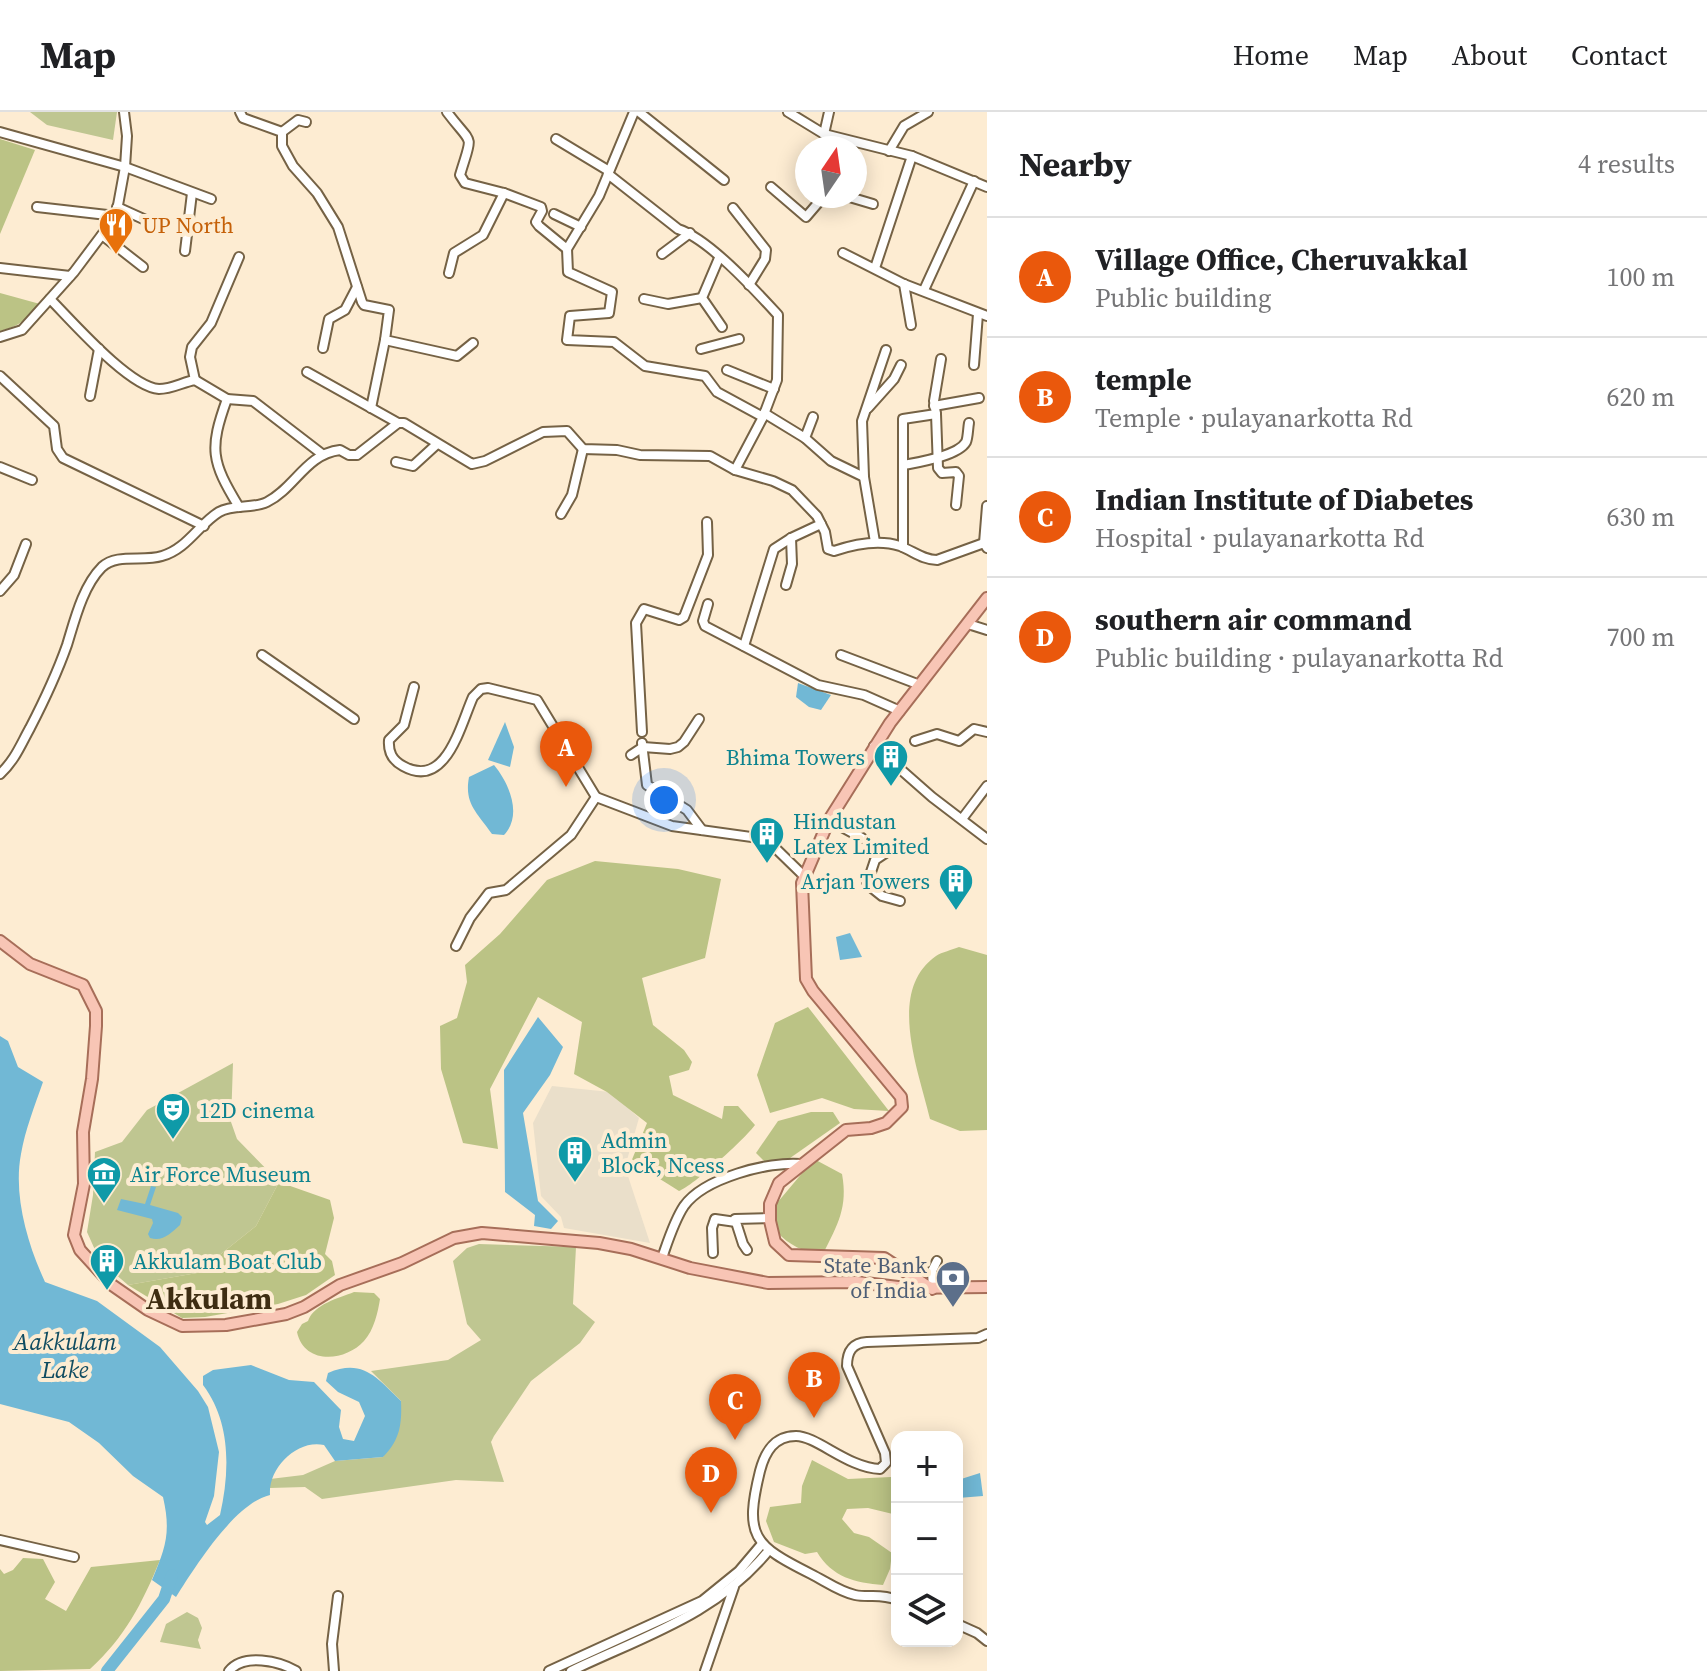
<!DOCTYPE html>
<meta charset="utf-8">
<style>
:root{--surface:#fff;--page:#f2f2f2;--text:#202124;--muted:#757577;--line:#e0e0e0;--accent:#ea580c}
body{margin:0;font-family:"Source Serif 4",serif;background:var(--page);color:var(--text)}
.controls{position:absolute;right:24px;bottom:24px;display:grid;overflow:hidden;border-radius:16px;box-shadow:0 4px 20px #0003}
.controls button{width:72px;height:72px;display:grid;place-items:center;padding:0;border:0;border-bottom:2px solid var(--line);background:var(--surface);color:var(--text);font:40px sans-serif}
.compass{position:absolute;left:795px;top:24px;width:72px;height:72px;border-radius:50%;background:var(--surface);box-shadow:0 4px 20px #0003;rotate:13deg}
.you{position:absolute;left:664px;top:688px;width:28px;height:28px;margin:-20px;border:6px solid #fff;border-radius:50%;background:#1a73e8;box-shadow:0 0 0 12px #1a73e833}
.badge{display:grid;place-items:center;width:52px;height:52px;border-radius:50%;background:var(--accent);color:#fff;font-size:26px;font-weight:700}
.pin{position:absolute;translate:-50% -66px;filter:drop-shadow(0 2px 4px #0008)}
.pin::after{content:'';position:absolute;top:42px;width:28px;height:24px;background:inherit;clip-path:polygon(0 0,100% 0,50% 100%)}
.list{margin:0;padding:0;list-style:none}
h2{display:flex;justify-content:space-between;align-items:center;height:104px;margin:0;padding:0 32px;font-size:34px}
h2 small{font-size:26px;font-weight:400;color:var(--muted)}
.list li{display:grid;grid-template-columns:52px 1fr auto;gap:24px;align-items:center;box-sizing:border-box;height:120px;padding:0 32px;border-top:2px solid var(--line)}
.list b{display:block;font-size:30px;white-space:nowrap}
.list p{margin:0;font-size:26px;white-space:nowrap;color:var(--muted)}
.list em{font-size:26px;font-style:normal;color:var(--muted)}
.icon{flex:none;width:44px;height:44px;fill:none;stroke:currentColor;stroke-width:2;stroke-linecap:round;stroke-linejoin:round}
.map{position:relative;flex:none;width:987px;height:1559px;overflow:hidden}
header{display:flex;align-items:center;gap:48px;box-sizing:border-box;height:112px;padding:0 40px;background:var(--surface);border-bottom:2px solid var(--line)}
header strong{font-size:38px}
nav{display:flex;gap:44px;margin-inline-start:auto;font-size:28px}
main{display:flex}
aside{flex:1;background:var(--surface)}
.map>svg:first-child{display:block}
</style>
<header>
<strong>Map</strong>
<nav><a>Home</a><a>Map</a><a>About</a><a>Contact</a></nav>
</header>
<main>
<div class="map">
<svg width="987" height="1559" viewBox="0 0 987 1559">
<rect width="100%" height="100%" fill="#fdecd2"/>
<path fill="#eadfca" d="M552,974L610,980L639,1006L625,1055L650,1131L564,1116L561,1105L541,1084L533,1011Z"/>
<g fill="#bfc691">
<path d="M30,0H117L113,28L47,13Z"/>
<path d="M233,951L231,1010L237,1027L279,1070L256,1114L197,1161L128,1173L100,1149L87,1120L93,1083L95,1040L122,1030L147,998Z"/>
<path d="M479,1132L576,1135L573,1192L595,1210L580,1231L531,1269L494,1324L491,1330L504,1370L456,1368L322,1387L305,1375L270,1376V1367L303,1363L335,1349L383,1345L401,1289L371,1259L448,1248L481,1228L467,1212L453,1149L467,1136Z"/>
<path d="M187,1500L198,1506L202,1516L198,1528L201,1537L160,1530L166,1512Z"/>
</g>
<g fill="#bbc385">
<path d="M0,27L35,38L0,122Z"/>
<path d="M0,181L40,192C29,206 18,215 0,219Z"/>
<path d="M595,749L678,757L721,767L705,846L642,866L653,913L684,938L692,950L689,958L669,964L673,983L722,1007L724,994H738L755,1013C746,1026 693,1074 679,1079C664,1069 648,1060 631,1050L647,1011L607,980L574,962L582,910L538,885L490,977L498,1037L463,1031L441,957L440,914L457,906L467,870L465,853L500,822L547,768Z"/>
<path d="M959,835L987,843V1018L960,1019L930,1007C919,959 886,879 936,844C942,840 952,838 959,835Z"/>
<path d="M808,895L889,999L854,997L822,986L770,1001L757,963L775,911Z"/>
<path d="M811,1000H833L840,1011L773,1058L756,1041L778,1009Z"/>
<path d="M814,1047L842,1062C848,1095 838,1112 823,1142C803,1140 790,1134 776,1119L777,1091Z"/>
<path d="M279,1070L330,1088L334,1106L325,1142L332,1149L335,1163L306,1183L278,1192L205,1205L182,1206L128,1173L197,1161L256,1114Z"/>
<path d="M354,1180L374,1181L380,1187C378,1200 374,1218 364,1229C345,1250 304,1253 297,1220L302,1212L308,1209C314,1192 339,1186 354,1180Z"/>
<path d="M812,1348L848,1367L891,1365L897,1357V1403L868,1396L847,1397L842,1407L854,1421L869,1425L892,1441L890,1457L883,1473C855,1471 832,1465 817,1440L805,1442L774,1430L766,1409L770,1395L801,1391L802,1374Z"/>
<path d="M23,1446L43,1447L55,1470L45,1487L66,1499L91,1455L160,1448C142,1492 125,1525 90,1557L0,1559V1457L4,1462L13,1458Z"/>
</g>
<g fill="#71b8d5">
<path d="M798,571L831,583L821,598L809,595L796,585Z"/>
<path d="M505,610L514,635L510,655L488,648Z"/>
<path d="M494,653C509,671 523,703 504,723L492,722C477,700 464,692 469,665Z"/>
<path d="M850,821L862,845L840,848L836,825Z"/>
<path d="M538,905L563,935L550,963L523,1001L538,1089L558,1109L551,1117L534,1114L535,1103L505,1080L504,958Z"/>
<path d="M0,924L8,929L18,955L43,970C35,993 25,1018 21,1042C13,1084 28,1133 45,1170L97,1189L160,1235L198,1279L208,1295L219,1340L214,1384L205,1410L207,1413L220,1403C230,1359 231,1310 203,1273V1264L213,1258L251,1253L289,1268L314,1270L341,1298L339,1315L343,1327L354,1329L365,1304L359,1290L338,1280L326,1269L328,1261C363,1246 377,1266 401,1289C402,1312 400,1328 383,1345L335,1349L324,1333C297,1327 268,1356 270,1383C235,1391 195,1455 176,1485L152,1468C166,1435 171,1420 163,1385L133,1364L99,1331L69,1310L0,1292Z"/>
<path d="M151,1074L156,1075L150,1093L178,1101L182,1105L180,1113C171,1121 163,1130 150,1126L148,1122L153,1111L152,1107L117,1098L121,1087L145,1092Z"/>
<path d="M980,1361L983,1384L958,1386V1368Z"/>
</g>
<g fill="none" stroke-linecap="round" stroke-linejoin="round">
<path stroke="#71b8d5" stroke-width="12" d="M107,1559L164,1487L172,1463"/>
<defs>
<g id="minor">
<path d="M240,0L243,6L282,20V34L293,54L317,81L338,115L362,190L364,193L389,198L385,228L457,244L473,231"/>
<path d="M447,0C474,36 473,19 460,63L465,71L504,81L541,95L542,99L536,110L539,114L567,137L599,84L634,0"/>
<path d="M639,0L724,68"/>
<path d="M788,0L824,22L912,44L987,75"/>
<path d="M0,20L125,55L211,87"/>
<path d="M282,20L298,8L306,10"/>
<path d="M824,22L829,0"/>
<path d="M556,27L609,59"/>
<path d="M889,39L904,14L928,0"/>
<path d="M608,62L678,117C709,127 755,178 778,203L777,268L763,305L735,358"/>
<path d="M771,75L806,105L824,84"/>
<path d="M846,84L873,92"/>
<path d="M37,95L116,104"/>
<path d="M117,95L150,110"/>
<path d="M733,96L766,138L765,147L749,173"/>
<path d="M554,102L581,115"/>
<path d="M102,123L143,155"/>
<path d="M567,137L568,160L612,180L609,201L570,204L567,228L614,230L645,254L705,264L717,280L763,305"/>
<path d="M185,139L192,81"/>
<path d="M843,141L904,172L987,204"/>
<path d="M662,142L690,121"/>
<path d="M719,146L702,186L722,215"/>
<path d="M0,156L70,164"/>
<path d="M875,156L912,44"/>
<path d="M449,161L454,141L483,123L504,81"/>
<path d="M904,172L911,213"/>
<path d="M924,178L974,69"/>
<path d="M50,187C72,209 129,275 159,277C172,277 183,270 195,268L227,287C209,337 211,349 239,395"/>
<path d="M644,187L668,192L702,186"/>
<path d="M0,225L22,218L74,160L116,104L125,55L127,24L124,0"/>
<path d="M323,236L329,207L345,198L357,175"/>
<path d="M701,237L739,227"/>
<path d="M974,253L978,202"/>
<path d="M727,258L774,277"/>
<path d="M307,260L398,311"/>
<path d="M0,264L54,314L57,337L63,346L204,414"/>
<path d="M195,268L190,245L192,235L211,211L239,145"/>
<path d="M90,284L99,237"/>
<path d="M227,287L253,289L322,342"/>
<path d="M934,294L979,286"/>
<path d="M371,296L385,228"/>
<path d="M868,296L894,267L901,253"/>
<path d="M764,301L805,326"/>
<path d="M936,302L938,356L942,361L956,360L959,364L956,393"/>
<path d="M813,305L805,326L831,349L864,365L875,430"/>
<path d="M396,350L413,354L437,332"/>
<path d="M904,353C919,350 958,344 966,330C968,326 968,316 969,311"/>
<path d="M0,355L32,368"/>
<path d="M864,365L862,309L886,238"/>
<path d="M561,402L572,383L583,337"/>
<path d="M984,431L987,394"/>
<path d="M903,435V307L936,302L934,289L941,247"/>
<path d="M786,473L792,452L791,426"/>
<path d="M0,479L14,463L26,432"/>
<path d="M708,492L703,509L705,514L818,573L864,583L900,599"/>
<path d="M968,512L987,518"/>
<path d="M744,534L774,437L791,426L821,412"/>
<path d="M262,543L354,607"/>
<path d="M841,543L920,573"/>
<path d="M414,575L404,613L389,628C388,640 392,648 403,654C446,678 460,614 473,585L481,577L488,576L537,588L596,685"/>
<path d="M642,620L636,511L644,497L679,508L684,505L708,443L707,410"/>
<path d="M915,629L937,622L959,629L974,617L987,620"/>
<path d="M642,631L647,673L687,698L702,718"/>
<path d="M874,634L932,685L987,727"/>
<path d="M631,643L643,635L670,637L678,635L684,630L699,607"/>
<path d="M0,662C15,648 20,634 30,616C45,587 56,564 67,533C75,507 83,474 102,455C117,441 143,450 162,444C187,437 199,412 219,400C233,392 253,397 267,390C295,376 306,342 340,338L349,343H357L398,311H404L472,352L485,349L543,320L567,319L583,337L617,338L640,343L710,344L735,358L773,369L792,378L817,404L825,420L828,437L834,439C855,432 878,427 900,434C913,439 923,448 937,448L984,431L987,436"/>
<path d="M962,707L987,674"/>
<path d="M829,708L862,726"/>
<path d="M887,740L875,748L867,772L882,784L900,789"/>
<path d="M456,834L470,806L489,781L506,778L571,723L596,685L672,714L766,727L804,764"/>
<path d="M747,1138L743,1132L735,1107L769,1106"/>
<path d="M713,1141L712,1116L715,1107L736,1110"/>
<path d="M662,1146C668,1129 674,1109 684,1094C704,1066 769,1049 801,1052"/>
<path d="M933,1177L932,1159L937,1149"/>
<path d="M0,1428L74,1445"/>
<path d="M897,1488C880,1481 869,1486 855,1483C840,1480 825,1469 811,1462C753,1433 744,1424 760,1359C765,1340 774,1324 796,1324C817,1324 848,1356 880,1357L886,1351L885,1341L847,1254C847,1240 852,1231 867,1230L978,1226L987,1222"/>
<path d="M957,1512L977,1521L987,1529"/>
<path d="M229,1559C244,1541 279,1549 296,1559"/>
<path d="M334,1559L332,1532L338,1484"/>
<path d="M549,1559L702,1489L739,1459L761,1433"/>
<path d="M571,1559C644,1524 716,1503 769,1438"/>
<path d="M705,1559L734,1475"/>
</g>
<g id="major">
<path d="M0,829L30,852L83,873L96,899V914L92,967L83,1020L84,1072L74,1123L80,1138L112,1173L148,1198L182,1214L226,1213L286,1202L304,1195L340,1173L402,1151L454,1126L482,1121L599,1131L631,1137L690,1156L768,1171L857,1170L906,1176L987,1175"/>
<path d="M932,1177L884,1146L789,1143L775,1130L770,1109V1092L779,1071L846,1018L871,1016L886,1011L902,995L901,985L813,879L806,867L802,771L829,708L890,611L987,486"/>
</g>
</defs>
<use href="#minor" stroke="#756245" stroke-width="12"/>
<use href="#major" stroke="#a76e59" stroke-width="14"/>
<use href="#minor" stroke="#fff" stroke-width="8"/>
<use href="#major" stroke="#f8c5b5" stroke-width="10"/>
</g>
<defs>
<symbol id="restaurant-pin" viewBox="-11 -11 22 30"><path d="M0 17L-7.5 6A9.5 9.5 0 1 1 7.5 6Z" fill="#e8710a" stroke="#fdecd2"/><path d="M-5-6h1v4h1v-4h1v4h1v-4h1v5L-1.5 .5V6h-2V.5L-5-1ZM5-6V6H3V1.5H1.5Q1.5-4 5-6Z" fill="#fff"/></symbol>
<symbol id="building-pin" viewBox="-11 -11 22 30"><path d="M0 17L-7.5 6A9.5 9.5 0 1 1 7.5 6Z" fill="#0f9aa8" stroke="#fdecd2"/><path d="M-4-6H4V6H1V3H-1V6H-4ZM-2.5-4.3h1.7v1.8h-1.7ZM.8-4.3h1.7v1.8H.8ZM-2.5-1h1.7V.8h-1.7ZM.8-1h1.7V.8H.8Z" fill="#fff"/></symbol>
<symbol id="theatre-pin" viewBox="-11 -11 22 30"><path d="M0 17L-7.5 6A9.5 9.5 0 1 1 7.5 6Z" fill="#0f9aa8" stroke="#fdecd2"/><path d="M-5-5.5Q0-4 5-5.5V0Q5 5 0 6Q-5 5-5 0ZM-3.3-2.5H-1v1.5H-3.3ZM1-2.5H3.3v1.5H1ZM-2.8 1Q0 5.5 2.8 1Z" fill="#fff"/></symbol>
<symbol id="museum-pin" viewBox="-11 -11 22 30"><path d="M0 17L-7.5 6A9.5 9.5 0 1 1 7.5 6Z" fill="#0f9aa8" stroke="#fdecd2"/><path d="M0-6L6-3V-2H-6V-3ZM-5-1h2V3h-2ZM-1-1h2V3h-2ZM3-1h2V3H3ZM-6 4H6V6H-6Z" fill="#fff"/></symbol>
<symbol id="bank-pin" viewBox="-11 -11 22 30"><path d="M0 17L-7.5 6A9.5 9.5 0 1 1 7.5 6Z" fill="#5c6f8a" stroke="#fdecd2"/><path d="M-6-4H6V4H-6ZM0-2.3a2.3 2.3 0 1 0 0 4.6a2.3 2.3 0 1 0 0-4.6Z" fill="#fff"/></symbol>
</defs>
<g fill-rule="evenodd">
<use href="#restaurant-pin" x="96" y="93" width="40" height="54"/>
<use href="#building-pin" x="871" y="625" width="40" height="54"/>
<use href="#building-pin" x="747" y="702" width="40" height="54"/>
<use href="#building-pin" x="936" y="749" width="40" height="54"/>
<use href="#theatre-pin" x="153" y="978" width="40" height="54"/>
<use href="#building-pin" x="555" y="1021" width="40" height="54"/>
<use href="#museum-pin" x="84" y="1042" width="40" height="54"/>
<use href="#building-pin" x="87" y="1129" width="40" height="54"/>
<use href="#bank-pin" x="933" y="1146" width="40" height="54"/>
</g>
<g text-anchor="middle" stroke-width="8" stroke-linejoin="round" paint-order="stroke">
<g font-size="22" fill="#c56008" stroke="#fdecd2" text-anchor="start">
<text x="142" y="121">UP North</text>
</g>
<g font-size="22" fill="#0d838f" stroke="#fdecd2" text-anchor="start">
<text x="865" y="653" text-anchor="end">Bhima Towers</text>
<text x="793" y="717">Hindustan<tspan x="793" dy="25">Latex Limited</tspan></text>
<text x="930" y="777" text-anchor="end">Arjan Towers</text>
<text x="199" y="1006">12D cinema</text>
<text x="601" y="1036">Admin<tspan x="601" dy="25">Block, Ncess</tspan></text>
<text x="130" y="1070">Air Force Museum</text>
<text x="133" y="1157">Akkulam Boat Club</text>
</g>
<g font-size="22" fill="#4e5e75" stroke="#fdecd2" text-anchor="end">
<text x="927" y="1161">State Bank<tspan x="927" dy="25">of India</tspan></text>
</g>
<g font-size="24" font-style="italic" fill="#104c61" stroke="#fdecd2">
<text x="65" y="1238">Aakkulam<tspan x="65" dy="28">Lake</tspan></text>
</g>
<g font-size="30" font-weight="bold" fill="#3e2d12" stroke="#fdecd2">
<text x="209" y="1197">Akkulam</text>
</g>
</g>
</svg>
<div class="controls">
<button>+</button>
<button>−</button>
<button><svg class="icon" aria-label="layers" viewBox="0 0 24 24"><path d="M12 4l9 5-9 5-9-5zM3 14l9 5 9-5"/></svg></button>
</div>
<svg class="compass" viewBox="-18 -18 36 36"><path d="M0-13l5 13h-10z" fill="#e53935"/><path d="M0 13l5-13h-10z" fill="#757577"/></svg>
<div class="you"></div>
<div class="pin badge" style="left:566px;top:675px">A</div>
<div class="pin badge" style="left:814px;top:1306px">B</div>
<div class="pin badge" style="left:735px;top:1328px">C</div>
<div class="pin badge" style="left:711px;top:1401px">D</div>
</div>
<aside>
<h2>Nearby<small>4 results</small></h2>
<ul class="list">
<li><span class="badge">A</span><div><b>Village Office, Cheruvakkal</b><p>Public building</p></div><em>100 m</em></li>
<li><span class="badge">B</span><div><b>temple</b><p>Temple · pulayanarkotta Rd</p></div><em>620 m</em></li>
<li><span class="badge">C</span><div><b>Indian Institute of Diabetes</b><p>Hospital · pulayanarkotta Rd</p></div><em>630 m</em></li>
<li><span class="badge">D</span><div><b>southern air command</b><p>Public building · pulayanarkotta Rd</p></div><em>700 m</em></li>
</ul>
</aside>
</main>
